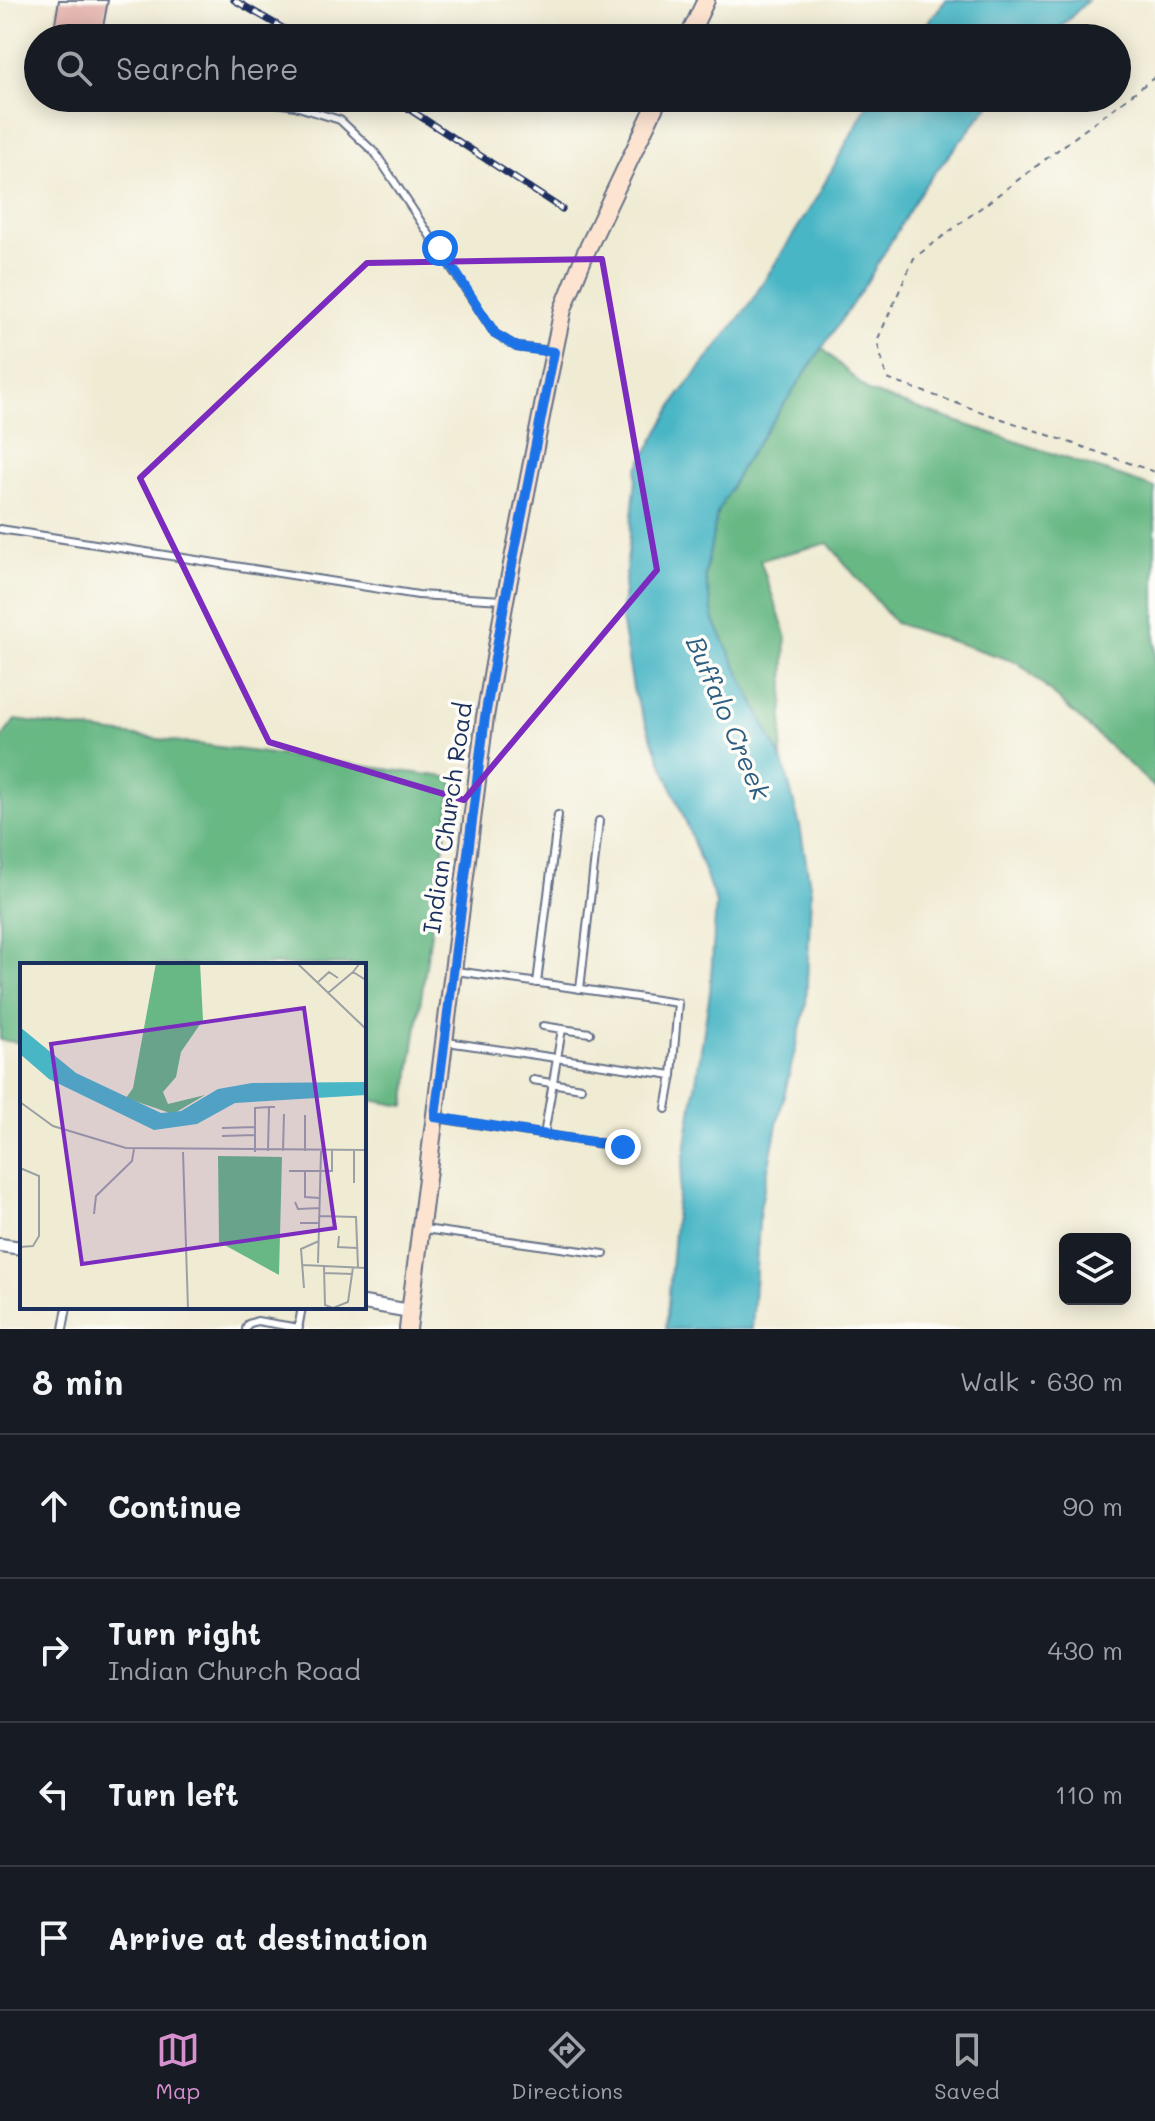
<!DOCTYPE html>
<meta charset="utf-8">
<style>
:root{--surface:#171b24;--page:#20242c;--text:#f1f3f6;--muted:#9ea1a6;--line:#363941;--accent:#d690ce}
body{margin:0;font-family:Mali,sans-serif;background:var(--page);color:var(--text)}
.controls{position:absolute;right:24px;bottom:24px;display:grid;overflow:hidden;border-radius:12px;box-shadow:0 4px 20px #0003}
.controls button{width:72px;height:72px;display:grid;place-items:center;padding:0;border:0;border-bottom:2px solid var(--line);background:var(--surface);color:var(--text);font:40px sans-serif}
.stop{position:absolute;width:24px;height:24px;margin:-18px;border:6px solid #1a73e8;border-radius:50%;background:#fff}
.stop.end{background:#1a73e8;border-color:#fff;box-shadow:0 2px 8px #0008}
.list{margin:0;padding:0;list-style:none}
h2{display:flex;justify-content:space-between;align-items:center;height:104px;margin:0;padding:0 32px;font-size:34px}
h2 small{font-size:26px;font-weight:400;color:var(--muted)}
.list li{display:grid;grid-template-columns:52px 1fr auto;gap:24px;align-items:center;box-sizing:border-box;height:144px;padding:0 32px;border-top:2px solid var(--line)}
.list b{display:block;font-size:30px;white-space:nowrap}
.list p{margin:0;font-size:26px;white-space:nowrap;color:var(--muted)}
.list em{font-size:26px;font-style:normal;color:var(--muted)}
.icon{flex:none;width:44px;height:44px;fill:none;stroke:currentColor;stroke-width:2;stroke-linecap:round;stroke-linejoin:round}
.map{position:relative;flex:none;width:1155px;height:1329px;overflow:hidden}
.search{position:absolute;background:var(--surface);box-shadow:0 4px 20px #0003;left:24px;right:24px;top:24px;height:88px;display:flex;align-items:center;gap:20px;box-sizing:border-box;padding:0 28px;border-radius:44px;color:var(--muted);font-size:30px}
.sheet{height:680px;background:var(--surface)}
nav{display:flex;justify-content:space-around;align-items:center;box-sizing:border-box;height:112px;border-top:2px solid var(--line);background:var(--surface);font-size:22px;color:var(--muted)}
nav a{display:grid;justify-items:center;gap:4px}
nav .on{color:var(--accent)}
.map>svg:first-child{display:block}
</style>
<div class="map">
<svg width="1155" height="1329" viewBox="0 0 1155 1329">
<rect width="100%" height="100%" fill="#fdfcf7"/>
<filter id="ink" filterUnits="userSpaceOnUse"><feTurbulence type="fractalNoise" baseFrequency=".0125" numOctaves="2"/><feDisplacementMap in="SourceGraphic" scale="16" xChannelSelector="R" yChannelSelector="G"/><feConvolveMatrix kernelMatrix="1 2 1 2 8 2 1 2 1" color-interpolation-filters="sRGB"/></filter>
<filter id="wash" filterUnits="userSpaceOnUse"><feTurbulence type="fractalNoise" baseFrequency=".006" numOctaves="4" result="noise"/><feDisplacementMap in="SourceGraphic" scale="32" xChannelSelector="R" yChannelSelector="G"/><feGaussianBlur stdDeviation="1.8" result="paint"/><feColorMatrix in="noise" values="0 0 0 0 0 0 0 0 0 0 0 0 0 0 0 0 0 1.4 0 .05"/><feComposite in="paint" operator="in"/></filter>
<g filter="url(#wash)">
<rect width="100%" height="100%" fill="#f0ebd3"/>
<g fill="#67b884" stroke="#417471" stroke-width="2">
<path d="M822,348L869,392L1155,488V788L1019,663L895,623L828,543L760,560L786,635L781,758L714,621L705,575L717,514L742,466Z"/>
<path d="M15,720L454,778L405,1106L364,1099V965H22V1043L0,1040V740Z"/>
</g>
<g fill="#49b6c5" stroke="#327292" stroke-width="2">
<path d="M946,0H1088L1050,38H915Z"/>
<path d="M871,98H995L924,186L865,285L742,466L717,514L705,575L714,621L784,765L800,826L811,891L806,1005L777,1125L760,1209L752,1329H666L676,1208L710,992L716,903L687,825L634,694L621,618L637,469L678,397L749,305L817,197Z"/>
</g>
<g id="blocks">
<path fill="#e1aca5" d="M59,0H108L101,38L54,29Z"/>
</g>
</g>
<g filter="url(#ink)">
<use href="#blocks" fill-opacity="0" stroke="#667187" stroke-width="2"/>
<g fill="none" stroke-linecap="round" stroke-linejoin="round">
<defs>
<g id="lane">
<path d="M250,99L295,106L340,120L376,154L495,334L517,347L551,351"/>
<path d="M0,529L418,595L503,600"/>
<path d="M456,971L678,1003L672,1075"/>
<path d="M537,983L558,815"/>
<path d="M580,989L599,821"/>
<path d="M543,1026L562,1029L544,1135"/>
<path d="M562,1029L590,1033"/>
<path d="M447,1042L672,1075L666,1109"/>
<path d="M533,1080L581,1088"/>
<path d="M438,1118L623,1147"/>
<path d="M424,1229L604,1254"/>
<path d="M63,1329L67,1307"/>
<path d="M246,1329L248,1324L257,1321L299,1328"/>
<path d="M298,1329L302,1307"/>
</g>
<g id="street">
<path d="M0,1245L22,1248"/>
<path d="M364,1303L410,1311"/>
</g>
<g id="secondary">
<path d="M688,38L706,0"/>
<path d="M408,1329L485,717L505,600L547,386L563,309L585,254L659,98"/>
</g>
</defs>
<use href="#lane" stroke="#667187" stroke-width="10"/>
<use href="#street" stroke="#667187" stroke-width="16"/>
<use href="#secondary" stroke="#667187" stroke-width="20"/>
<path stroke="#667187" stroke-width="2" stroke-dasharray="6 6" stroke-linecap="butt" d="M1155,77L914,258L877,341L887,379L1155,472"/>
<use href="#lane" stroke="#fff" stroke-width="6"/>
<use href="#street" stroke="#fff" stroke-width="12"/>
<use href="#secondary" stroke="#fde4d1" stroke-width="16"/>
<defs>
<g id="rail">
<path d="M234,0L300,38"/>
<path d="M392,98L562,209"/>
</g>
</defs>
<use href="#rail" stroke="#1b2f5e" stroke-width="7"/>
<use href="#rail" stroke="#fdfcf7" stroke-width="4" stroke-dasharray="12" stroke-linecap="butt"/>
</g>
</g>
<g fill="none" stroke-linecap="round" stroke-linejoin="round" filter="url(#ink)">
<path stroke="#1a73e8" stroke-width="10" d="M440,248L495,334L517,347L554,352L505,600L485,717L435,1117L623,1147"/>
</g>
<path fill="none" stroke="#7b2cbf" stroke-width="6" stroke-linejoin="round" d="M602,259L657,570L464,800L269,742L140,478L367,263Z"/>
<g text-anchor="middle" stroke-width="7" stroke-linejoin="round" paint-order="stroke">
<g font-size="24" fill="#1b2f5e" stroke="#fdfcf7">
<text transform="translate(448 818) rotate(-82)" y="8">Indian Church Road</text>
</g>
<g font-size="26" font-style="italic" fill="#2b5e82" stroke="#fdfcf7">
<text transform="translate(728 718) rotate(67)" y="9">Buffalo Creek</text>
</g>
</g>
<g transform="translate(20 963)">
<rect width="346" height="346" fill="#f0ebd3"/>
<path d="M136,0H180L183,57L161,89L156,114L143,129L148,141L185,132L153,151L106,135L113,125ZM198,193L262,194L259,312L199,279Z" fill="#67b884"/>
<path d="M0,64L56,110L141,150L161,148L198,126L232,120L346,119V132L215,140L177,161L134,167L29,116L0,91Z" fill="#49b6c5"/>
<path fill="none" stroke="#9ba0a4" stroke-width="2" d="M277,0L346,66M340,0L333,9L346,17M297,20L309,9L318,15M308,30L333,9M0,139L33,163L106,185L346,187M285,152V188M202,165L235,164M202,173L235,172M248,188L249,144H255M263,188L264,151M163,189L168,346M235,189V145L249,144M0,205L19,213V273L13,283L0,284M269,208H312V187M285,208V234L300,235M334,220V187M275,239L278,246L300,245M74,251L76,233L112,198L114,186M299,253L336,254L338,304M292,260H280H299M319,273L318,284L337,285M298,300L301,188M283,302L346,305M304,304L305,342L313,345L328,339L333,304M304,310L333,311M284,325L281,286L299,278"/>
<path fill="#7b2cbf" fill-opacity="0.15" stroke="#7b2cbf" stroke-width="4" d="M284,45L315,265L62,301L31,81Z"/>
<rect width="346" height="346" fill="none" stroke="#1b2f5e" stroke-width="4"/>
</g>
</svg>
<div class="controls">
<button><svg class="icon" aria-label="layers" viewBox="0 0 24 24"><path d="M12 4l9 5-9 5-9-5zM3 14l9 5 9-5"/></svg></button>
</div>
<div class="stop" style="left:440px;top:248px"></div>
<div class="stop end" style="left:623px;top:1147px"></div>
<div class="search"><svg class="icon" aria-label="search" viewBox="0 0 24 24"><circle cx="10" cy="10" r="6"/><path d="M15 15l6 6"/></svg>Search here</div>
</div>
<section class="sheet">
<h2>8 min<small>Walk · 630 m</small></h2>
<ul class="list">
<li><svg class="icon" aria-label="ahead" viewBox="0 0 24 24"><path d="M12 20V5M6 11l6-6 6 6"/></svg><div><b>Continue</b></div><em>90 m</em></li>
<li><svg class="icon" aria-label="right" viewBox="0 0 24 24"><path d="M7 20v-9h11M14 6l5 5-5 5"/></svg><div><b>Turn right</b><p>Indian Church Road</p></div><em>430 m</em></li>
<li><svg class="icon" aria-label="left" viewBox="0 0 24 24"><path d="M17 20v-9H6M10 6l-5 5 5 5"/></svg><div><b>Turn left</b></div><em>110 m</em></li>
<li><svg class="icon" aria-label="arrive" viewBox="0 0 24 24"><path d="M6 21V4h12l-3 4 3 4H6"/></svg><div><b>Arrive at destination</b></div></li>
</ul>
</section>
<nav>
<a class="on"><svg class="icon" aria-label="map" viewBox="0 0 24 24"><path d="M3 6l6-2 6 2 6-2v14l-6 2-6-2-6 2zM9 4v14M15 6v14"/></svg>Map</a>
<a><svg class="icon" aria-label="directions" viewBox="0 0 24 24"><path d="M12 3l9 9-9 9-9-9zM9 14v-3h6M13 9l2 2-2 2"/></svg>Directions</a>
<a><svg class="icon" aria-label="saved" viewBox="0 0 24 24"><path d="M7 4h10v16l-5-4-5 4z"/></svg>Saved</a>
</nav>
